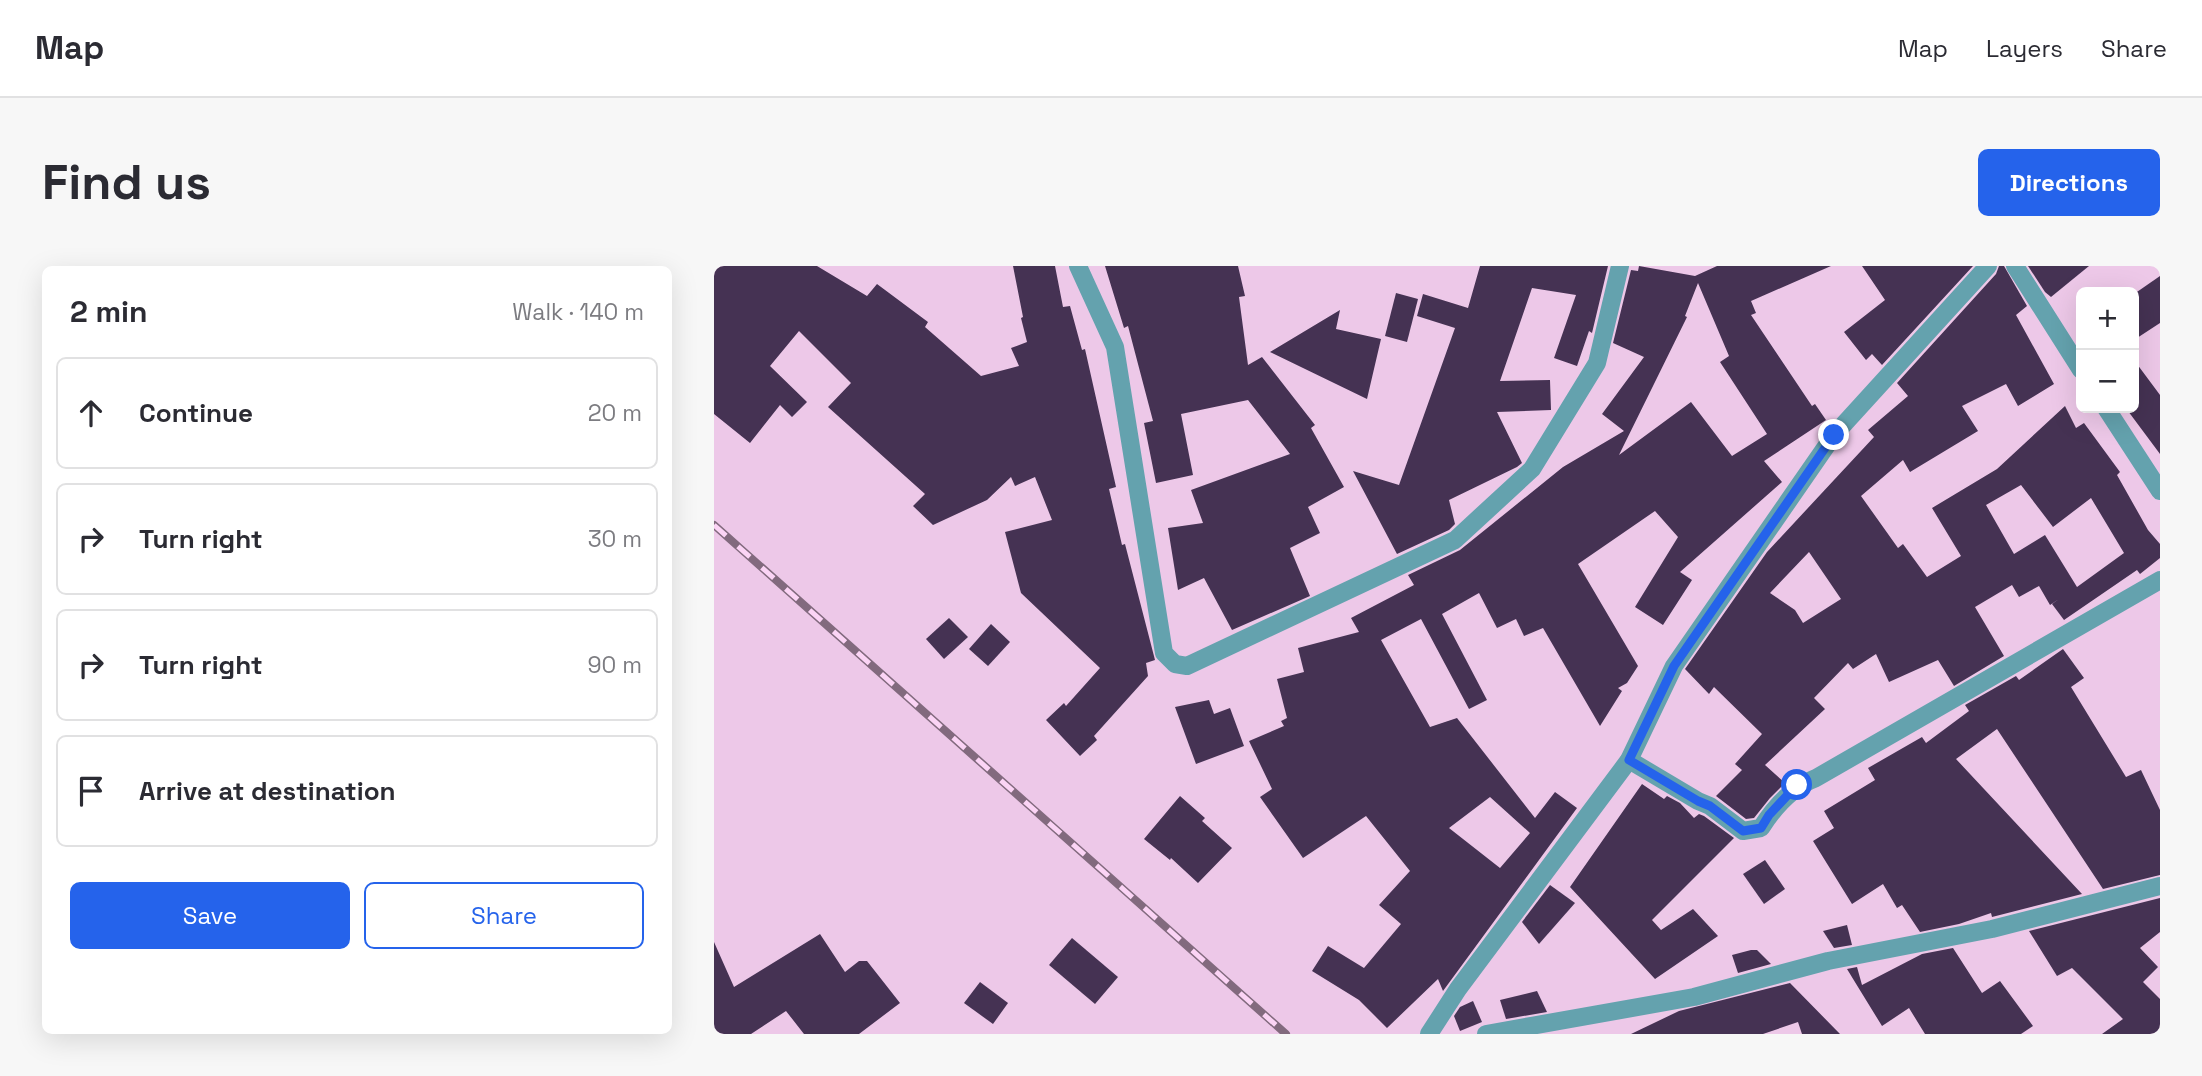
<!DOCTYPE html>
<meta charset="utf-8">
<style>
:root{--surface:#fff;--page:#f7f7f7;--text:#2b2b33;--muted:#7c7c81;--line:#e1e1e2;--accent:#2563eb}
body{margin:0;font-family:"Space Grotesk",sans-serif;background:var(--page);color:var(--text)}
.controls{position:absolute;right:21px;top:21px;display:grid;overflow:hidden;border-radius:10px;box-shadow:0 7px 28px #0002}
.controls button{width:63px;height:63px;display:grid;place-items:center;padding:0;border:0;border-bottom:2px solid var(--line);background:var(--surface);color:var(--text);font:35px sans-serif}
.stop{position:absolute;width:21px;height:21px;margin:-16px;border:5px solid #2563eb;border-radius:50%;background:#fff}
.stop.end{background:#2563eb;border-color:#fff;box-shadow:0 2px 7px #0008}
.list{margin:0;padding:0;list-style:none}
h2{display:flex;justify-content:space-between;align-items:center;height:91px;margin:0;padding:0 28px;font-size:30px}
h2 small{font-size:23px;font-weight:400;color:var(--muted)}
.list li{display:grid;grid-template-columns:46px 1fr auto;gap:21px;align-items:center;box-sizing:border-box;height:112px;margin:0 14px 14px;padding:0 14px;border:2px solid var(--line);border-radius:10px}
.list b{display:block;font-size:26px;white-space:nowrap}
.list em{font-size:23px;font-style:normal;color:var(--muted)}
.actions{display:flex;gap:14px;padding:21px 28px}
.actions a{flex:1;padding:16px 0;border:2px solid var(--accent);border-radius:10px;text-align:center;font-size:24px;color:var(--accent)}
.actions .main{background:var(--accent);color:#fff}
.icon{flex:none;width:38px;height:38px;fill:none;stroke:currentColor;stroke-width:2;stroke-linecap:round;stroke-linejoin:round}
.map{position:relative;flex:none;width:1446px;height:768px;overflow:hidden;border-radius:10px}
header{display:flex;align-items:center;gap:42px;box-sizing:border-box;height:98px;padding:0 35px;background:var(--surface);border-bottom:2px solid var(--line)}
header strong{font-size:33px}
nav{display:flex;gap:38px;margin-inline-start:auto;font-size:24px}
.intro{display:flex;align-items:center;justify-content:space-between;box-sizing:border-box;height:168px;padding:0 42px}
h1{margin:0;font-size:49px}
.button{padding:18px 32px;border-radius:10px;background:var(--accent);color:#fff;font-size:24px;font-weight:700}
main{display:flex;gap:42px;padding:0 42px}
aside{flex:1;background:var(--surface);border-radius:10px;box-shadow:0 7px 28px #0002}
.map>svg:first-child{display:block}
</style>
<header>
<strong>Map</strong>
<nav><a>Map</a><a>Layers</a><a>Share</a></nav>
</header>
<div class="intro"><h1>Find us</h1><a class="button">Directions</a></div>
<main>
<aside>
<h2>2 min<small>Walk · 140 m</small></h2>
<ul class="list">
<li><svg class="icon" aria-label="ahead" viewBox="0 0 24 24"><path d="M12 20V5M6 11l6-6 6 6"/></svg><div><b>Continue</b></div><em>20 m</em></li>
<li><svg class="icon" aria-label="right" viewBox="0 0 24 24"><path d="M7 20v-9h11M14 6l5 5-5 5"/></svg><div><b>Turn right</b></div><em>30 m</em></li>
<li><svg class="icon" aria-label="right" viewBox="0 0 24 24"><path d="M7 20v-9h11M14 6l5 5-5 5"/></svg><div><b>Turn right</b></div><em>90 m</em></li>
<li><svg class="icon" aria-label="arrive" viewBox="0 0 24 24"><path d="M6 21V4h12l-3 4 3 4H6"/></svg><div><b>Arrive at destination</b></div></li>
</ul>
<div class="actions"><a class="main">Save</a><a>Share</a></div>
</aside>
<div class="map">
<svg width="1446" height="768" viewBox="0 0 1446 768">
<rect width="100%" height="100%" fill="#edc8e8"/>
<g fill="#453253" fill-rule="evenodd">
<path d="M0,0H103L153,30L163,18L214,56L211,61L267,110L305,100L297,82L313,76L307,52L309,51L299,0H341L349,41L356,40L368,84L371,83L402,221L395,223L408,279L411,278L441,394L432,397L434,410L380,470L383,474L366,490L332,454L350,437L352,440L386,402L307,327L291,266L338,254L321,211L301,220L297,211L273,234L219,259L199,240L211,228L114,141L137,117L85,65L56,100L93,136L78,151L66,139L36,177L0,148Z"/>
<path d="M391,0H524L531,30L525,31L534,99L548,91L601,159L597,162L630,221L594,241L606,267L576,282L596,330L518,364L490,312L464,324L454,262L489,257L477,224L576,188L534,134L467,148L479,209L442,217L430,157L439,155L414,60L410,62Z"/>
<path d="M766,0H894L878,67L875,65L863,100L840,92L862,29L818,22L786,115L836,114L837,144L783,146L808,197L803,201L735,234L741,258L735,264L683,288L639,205L685,219L741,62L703,50L709,28L754,42Z"/>
<path d="M925,0L981,10L1003,0H1117L1037,35L1042,47L1037,49L1098,140L1101,138L1112,154L1050,195L1068,216L966,306L978,314L949,359L921,341L964,271L941,245L864,298L924,400L913,417L904,422L908,425L886,460L829,362L810,370L802,353L783,362L765,327L728,348L773,434L755,443L707,353L667,374L716,461L743,452L821,552L841,526L863,542L729,725L724,713L673,762L645,734L598,705L614,680L650,702L687,658L665,639L696,605L652,550L589,592L546,531L558,523L535,475L570,460L567,455L573,452L563,413L590,406L584,382L645,366L637,352L700,319L694,309L746,284L849,201L910,165L888,148L930,91L899,77L917,4L924,5ZM984,17L1015,90L1006,96L1053,168L1018,190L977,136L905,189L973,51L971,50ZM776,531L816,567L786,602L735,562Z"/>
<path d="M1148,0H1259L1168,99L1158,88L1152,94L1130,66L1171,34Z"/>
<path d="M1285,0H1290L1313,40L1302,49L1340,118L1304,140L1292,118L1248,140L1264,165L1196,206L1189,194L1147,230L1184,282L1189,278L1213,311L1247,290L1218,242L1283,203L1351,140L1362,162L1370,157L1406,206L1403,209L1434,264L1446,278V292L1426,308L1423,304L1350,354L1338,338L1345,333L1336,339L1325,320L1305,331L1298,319L1261,341L1290,390L1240,420L1224,394L1175,416L1162,388L1139,403L1134,397L1100,432L1111,443L1051,499L1071,517L1056,532L1040,552L1032,553L1002,530L1028,504L1021,498L1048,468L1000,421L995,428L971,403L1053,286L1160,171L1154,164L1194,130L1183,117L1282,8ZM1307,219L1339,261L1377,232L1410,287L1363,321L1331,269L1300,288L1272,239ZM1095,286L1127,333L1089,357L1081,344L1056,327Z"/>
<path d="M1314,0H1375L1337,31L1331,26Z"/>
<path d="M1446,10V57L1420,74V28Z"/>
<path d="M682,27L704,33L693,76L671,70Z"/>
<path d="M626,44L622,63L667,73L653,133L556,86Z"/>
<path d="M1420,94L1446,129V188L1414,145L1420,142Z"/>
<path d="M235,352L254,371L230,393L212,373Z"/>
<path d="M277,358L296,376L274,400L255,383Z"/>
<path d="M1349,383L1370,412L1357,421L1412,511L1427,504L1446,544V609L1389,623L1283,463L1242,493L1368,628L1278,651L1277,647L1245,658L1206,666L1188,639L1183,642L1169,618L1138,638L1099,575L1120,562L1110,545L1161,514L1154,502L1208,471L1212,477L1255,445L1251,439L1302,410L1305,414Z"/>
<path d="M495,434L500,448L516,442L530,480L482,498L461,441Z"/>
<path d="M928,518L950,533L953,530L966,537L980,552L985,548L990,550L1020,572L938,654L947,664L979,643L1004,670L941,713L856,621Z"/>
<path d="M466,530L491,552L488,555L518,582L484,617L457,592L456,594L430,573Z"/>
<path d="M1051,594L1071,623L1050,638L1029,608Z"/>
<path d="M836,619L861,637L825,678L808,656Z"/>
<path d="M1446,632V666L1426,682L1444,701L1429,716L1446,733V768H1388L1409,753L1358,702L1343,710L1315,665Z"/>
<path d="M1133,659L1138,679L1120,682L1109,665Z"/>
<path d="M106,668L131,706L145,695H153L186,737L145,768H90L72,745L37,768H0V676L20,721Z"/>
<path d="M358,672L404,711L381,738L335,699Z"/>
<path d="M1239,682L1268,727L1286,715L1319,760L1307,768H1211L1195,742L1168,760L1144,721L1146,720L1144,721L1133,703L1143,701L1148,719L1208,688Z"/>
<path d="M1037,684H1043L1057,698L1024,707L1018,689Z"/>
<path d="M266,716L294,737L279,758L250,737Z"/>
<path d="M1076,717L1126,768H1088L1084,756L1049,768H917L965,745Z"/>
<path d="M823,725L833,746L792,753L786,734Z"/>
<path d="M759,735L768,756L746,765L740,750L746,741Z"/>
</g>
<g fill="none" stroke-linecap="round" stroke-linejoin="round">
<g stroke="#64a2ae" stroke-width="18">
<path d="M364,0L401,81L450,387L461,398L473,400L741,274L818,203L883,97L906,0"/>
<path d="M1301,0L1367,104"/>
<path d="M1392,142L1446,225"/>
<path d="M915,494L984,535L996,540L1029,565L1047,562C1061,540 1078,521 1102,512L1446,314"/>
<path d="M715,768L744,723L915,494L960,400L1120,169L1274,0"/>
<path d="M772,768L980,731L1114,695L1278,663L1446,620"/>
</g>
<defs>
<path id="rail" d="M0,259L572,768"/>
</defs>
<use href="#rail" stroke="#826a7e" stroke-width="8"/>
<use href="#rail" stroke="#fbd4f5" stroke-width="5" stroke-dasharray="16" stroke-linecap="butt"/>
</g>
<g fill="none" stroke-linecap="round" stroke-linejoin="round">
<path stroke="#2563eb" stroke-width="9" d="M1083,519L1055,549L1047,562L1029,565L996,540L984,535L915,494L960,400L1120,169"/>
</g>
</svg>
<div class="controls">
<button>+</button>
<button>−</button>
</div>
<div class="stop" style="left:1083px;top:519px"></div>
<div class="stop end" style="left:1120px;top:169px"></div>
</div>
</main>
